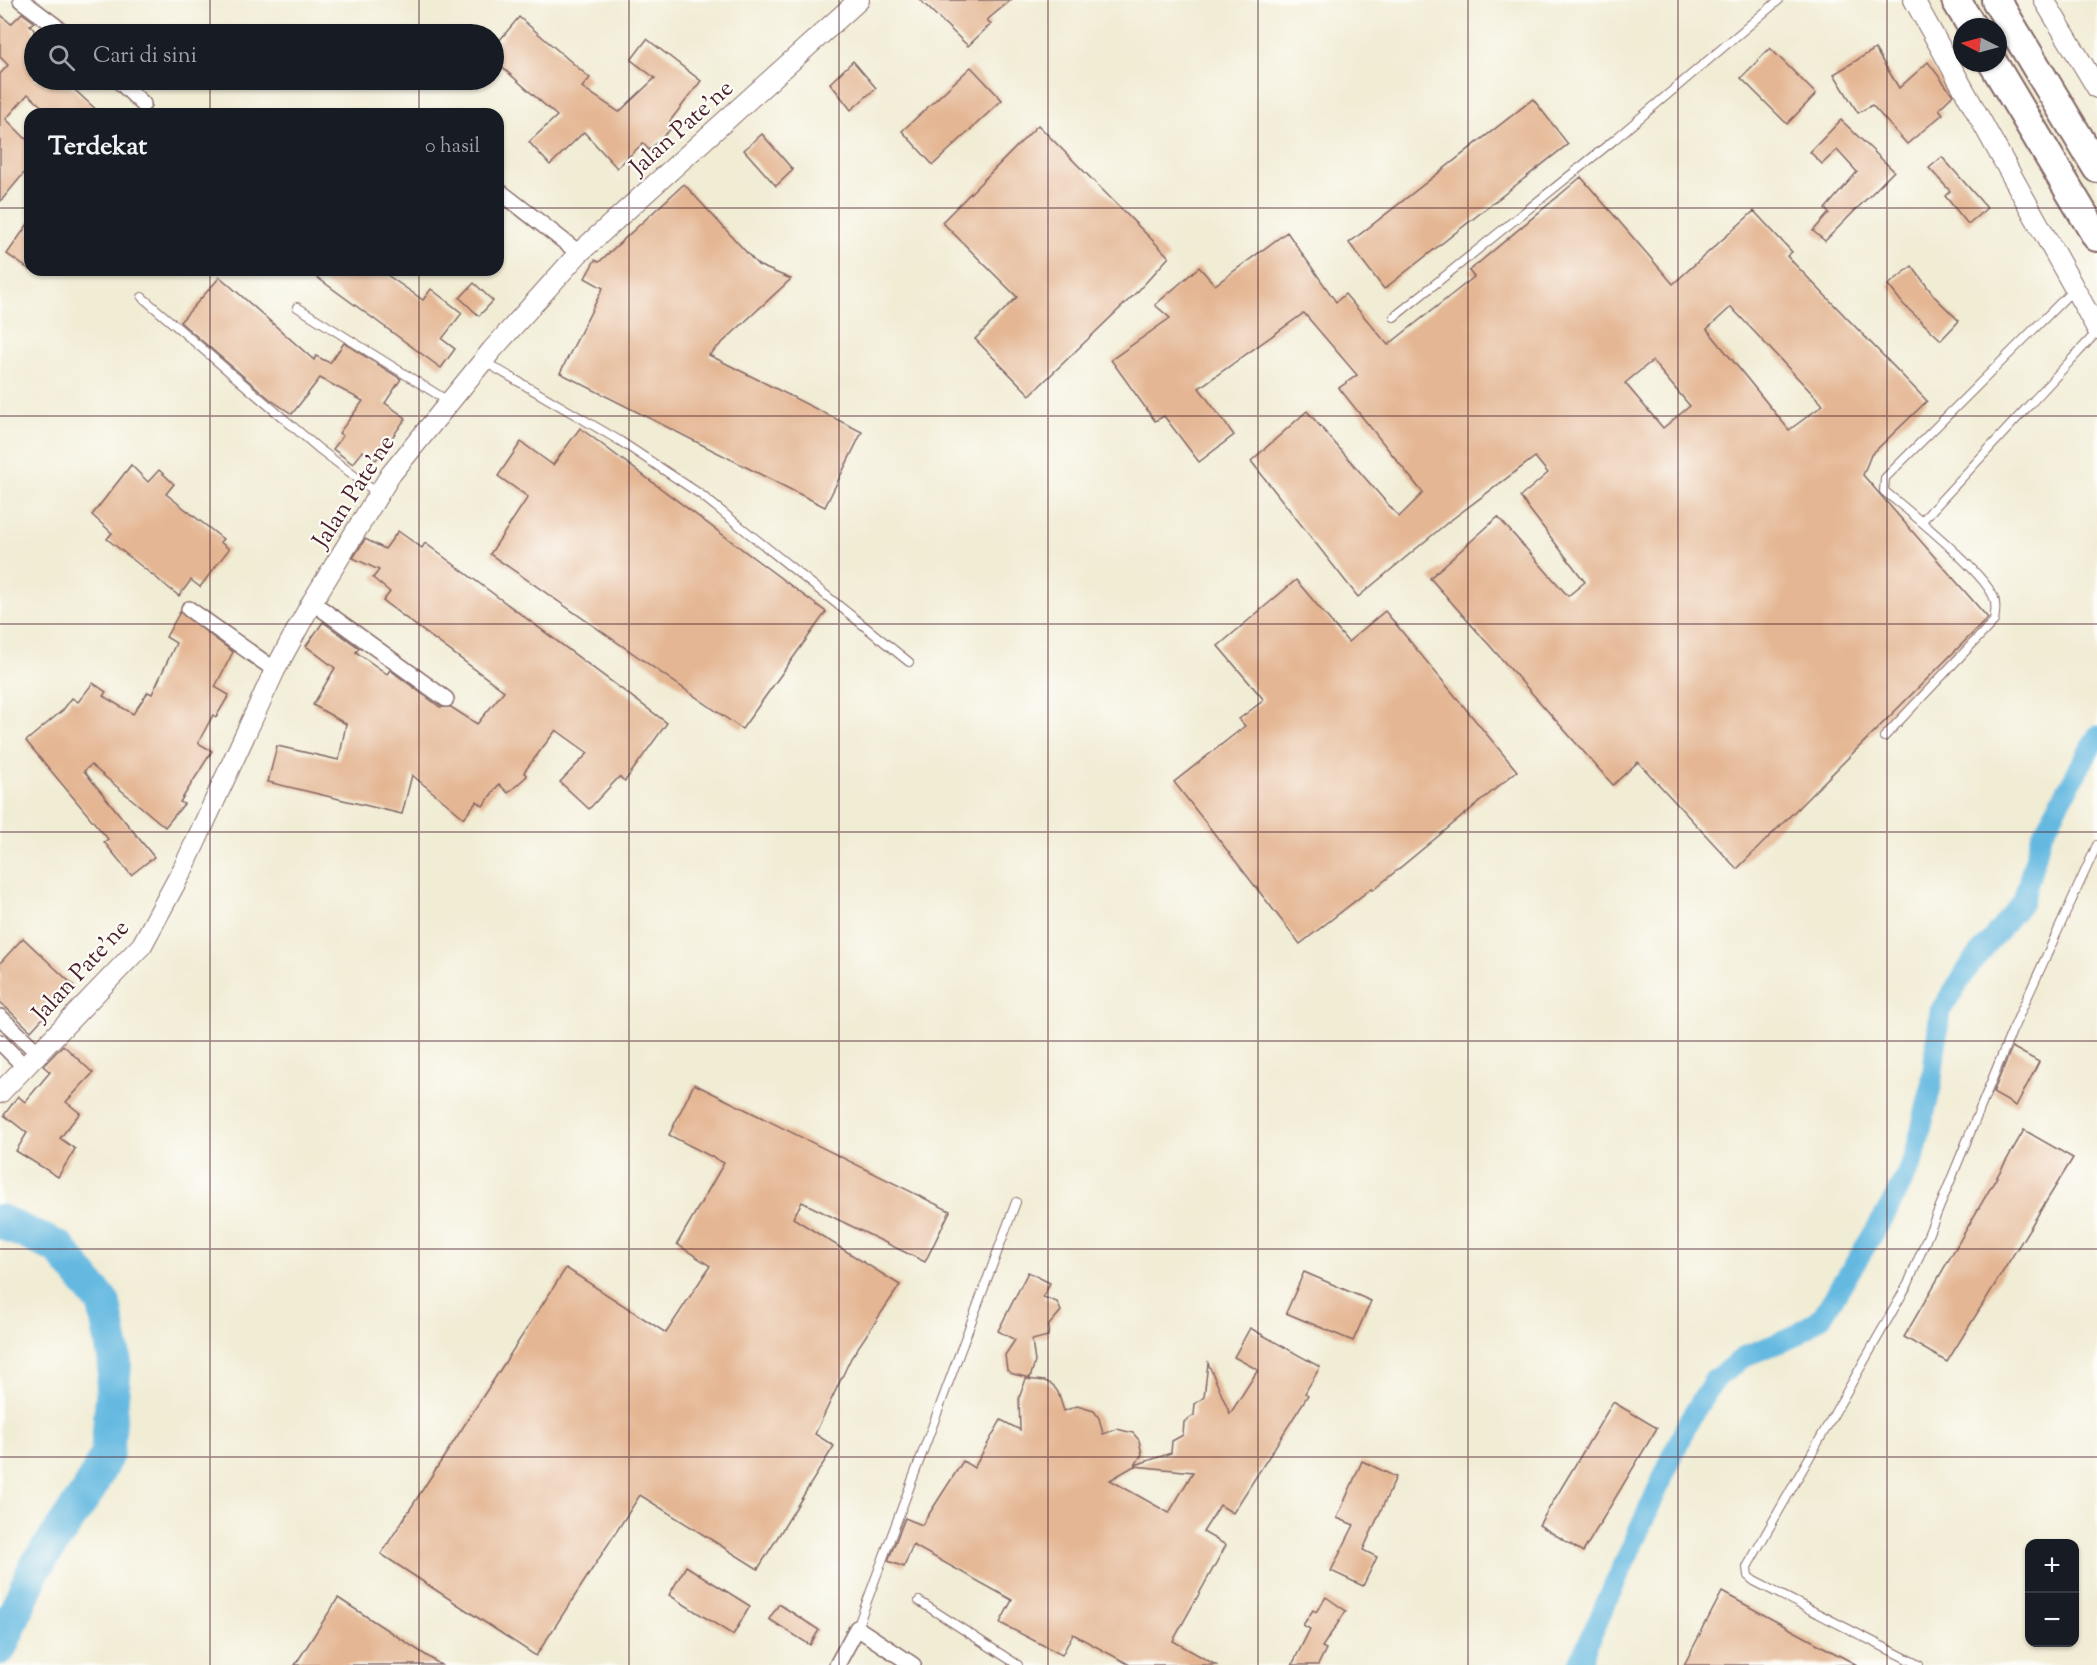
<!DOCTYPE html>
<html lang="id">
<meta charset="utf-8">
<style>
:root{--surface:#171b24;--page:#20242c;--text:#f1f3f6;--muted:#9ea1a6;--line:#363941}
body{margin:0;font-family:"Sorts Mill Goudy",serif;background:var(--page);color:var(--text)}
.controls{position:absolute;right:18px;bottom:18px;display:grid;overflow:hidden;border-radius:12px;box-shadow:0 2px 4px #0004}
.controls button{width:54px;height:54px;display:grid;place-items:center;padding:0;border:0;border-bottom:2px solid var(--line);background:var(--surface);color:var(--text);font:30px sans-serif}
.compass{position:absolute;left:1953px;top:18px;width:54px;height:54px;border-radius:50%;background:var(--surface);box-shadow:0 2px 4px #0004;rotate:276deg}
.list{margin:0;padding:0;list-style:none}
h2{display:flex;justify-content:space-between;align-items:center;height:78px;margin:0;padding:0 24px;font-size:26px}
h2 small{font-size:20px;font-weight:400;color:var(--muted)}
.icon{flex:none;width:33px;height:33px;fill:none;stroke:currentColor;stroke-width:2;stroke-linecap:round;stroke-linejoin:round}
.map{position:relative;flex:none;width:2097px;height:1665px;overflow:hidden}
.search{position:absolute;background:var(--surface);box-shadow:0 2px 4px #0004;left:24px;top:24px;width:480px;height:66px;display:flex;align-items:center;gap:15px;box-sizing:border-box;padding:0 21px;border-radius:33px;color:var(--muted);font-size:22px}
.panel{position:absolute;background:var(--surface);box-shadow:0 2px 4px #0004;left:24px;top:108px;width:480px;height:168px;border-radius:18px}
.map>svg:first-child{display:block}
</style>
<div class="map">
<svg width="2097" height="1665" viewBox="0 0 2097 1665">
<rect width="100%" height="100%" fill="#fdfcf7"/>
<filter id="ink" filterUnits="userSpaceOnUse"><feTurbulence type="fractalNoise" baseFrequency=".0167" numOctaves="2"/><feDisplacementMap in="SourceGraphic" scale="12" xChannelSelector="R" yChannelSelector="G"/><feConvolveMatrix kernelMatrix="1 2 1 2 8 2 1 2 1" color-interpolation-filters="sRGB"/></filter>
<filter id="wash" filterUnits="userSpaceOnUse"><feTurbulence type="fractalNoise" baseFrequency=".008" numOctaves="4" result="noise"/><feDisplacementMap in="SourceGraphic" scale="24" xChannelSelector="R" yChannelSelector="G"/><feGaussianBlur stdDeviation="1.35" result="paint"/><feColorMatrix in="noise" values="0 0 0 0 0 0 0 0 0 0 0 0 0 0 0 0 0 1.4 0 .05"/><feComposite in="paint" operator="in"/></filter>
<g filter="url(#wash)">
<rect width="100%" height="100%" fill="#f1ecd4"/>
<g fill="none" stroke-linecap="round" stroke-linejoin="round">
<path stroke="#65b9e1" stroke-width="21" d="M1578,1665L1687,1424L1714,1380L1745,1356L1796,1336L1823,1315L1888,1210L1914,1159L1931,1087L1940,1011L1971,964L2023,901L2041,837L2097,736"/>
<path stroke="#65b9e1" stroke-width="34" d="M0,1221L59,1248L104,1304L115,1363L107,1454L89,1490L34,1569L0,1648"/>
</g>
<g id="blocks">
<g fill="#e4b693" fill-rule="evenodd">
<path d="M920,0H1011L987,20L991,24L968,46Z"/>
<path d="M22,13L34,22L30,25L34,30V80H64L101,114H50L28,94L6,119L30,143V166L0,202V74L8,65L0,57V14L11,24Z"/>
<path d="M519,17L590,78L582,87L619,112L655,78L631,60L647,39L701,81L670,121L674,126L649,150L643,143L617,168L584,132L550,165L529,142L557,116L494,60V47Z"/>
<path d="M1770,48L1816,94L1787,124L1741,78Z"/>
<path d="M1875,49L1899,88L1928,62L1953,95L1939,109L1943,114L1907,144L1872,105L1858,113L1834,74Z"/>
<path d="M853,61L876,88L851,110L830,83Z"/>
<path d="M971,67L1002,100L933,165L902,131Z"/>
<path d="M1533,99L1568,144L1384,289L1349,243Z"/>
<path d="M1841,120L1894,171L1825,241L1813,231L1829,213L1825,209L1857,172L1837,150L1822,164L1810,152Z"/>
<path d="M1038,125L1169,257L1139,290L1030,395L975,339L1017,297L942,222Z"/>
<path d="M762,134L793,170L776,186L744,150Z"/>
<path d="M1942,157L1987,208L1968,224L1945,196L1950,191L1929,168Z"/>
<path d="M1581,177L1673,284L1754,211L1792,252L1787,256L1927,401L1871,455L1863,475L1988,618L1737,869L1638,762L1613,785L1430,578L1498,517L1568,596L1585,582L1520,497L1548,473L1535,457L1447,523L1358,597L1251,461L1307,411L1399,517L1423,493L1339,388L1357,375L1304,313L1199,388L1234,435L1199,462L1164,416L1155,421L1111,360L1170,318L1155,305L1199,267L1215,285L1287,232L1336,302L1345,294L1388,345L1474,277L1469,271ZM1731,307L1823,405L1789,430L1707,329ZM1652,361L1690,406L1663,428L1625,383Z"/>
<path d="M684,184L758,265L791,279L709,355L862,432L825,507L560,373L603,288L585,278L595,260L599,262Z"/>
<path d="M30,221V270L7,254Z"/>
<path d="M1912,266L1934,296L1959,321L1941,340L1904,305L1888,285Z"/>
<path d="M307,270H380L423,300L431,289L462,313L442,339L455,349L441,368Z"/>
<path d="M220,277L314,360L316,356L330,363L344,343L401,379L385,403L406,418L376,460L363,451L353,464L333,449L343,436L339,433L363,401L320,378L292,414L271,400L180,322Z"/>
<path d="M474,283L493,301L479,316L460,298Z"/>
<path d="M580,428L826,612L742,729L490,554L528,497L498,476L521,442L553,465Z"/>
<path d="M131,465L148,482L159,470L174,484L166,494L223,539L220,542L229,549L200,587L191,580L179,596L107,539L112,533L92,515Z"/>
<path d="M398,531L422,548L425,543L667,723L625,781L619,777L589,809L560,782L588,753L556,730L524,772L527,776L508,793L499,784L483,806L477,801L464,818L412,775L402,814L268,782L277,746L339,760L346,724L313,705L335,668L306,646L323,622L359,648L356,652L387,674L390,670L440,707H451L477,724L504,691L383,601L390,592L373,578L379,570L353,558L365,539L385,549Z"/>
<path d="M1296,580L1348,642L1385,611L1517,771L1373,890L1372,888L1300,944L1174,782L1245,726L1239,719L1264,700L1218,646Z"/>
<path d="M180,612L233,652L215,687L229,695L216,717L213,715L198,743L212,751L180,802L184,804L165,827L91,765L84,771L154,857L131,875L104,842L108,839L26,741L63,710L72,698L78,702L93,683L106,692L103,696L133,714L148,692L152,694L176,643L166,637Z"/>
<path d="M23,938L73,985L31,1031L0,1002V963Z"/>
<path d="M63,1045L93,1073L66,1102L80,1113L60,1138L75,1149L58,1177L16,1151L27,1133L4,1115L18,1096L25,1102L50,1072L43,1066Z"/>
<path d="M2012,1047L2039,1062L2016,1106L1993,1093Z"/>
<path d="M694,1084L950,1211L925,1262L802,1202L793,1218L900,1285L851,1358L815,1434L834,1446L758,1569L640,1495L536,1656L381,1554L566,1268L666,1333L710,1266L677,1244L724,1163L669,1135Z"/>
<path d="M2024,1130L2073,1158L1947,1362L1904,1337Z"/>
<path d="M1028,1272L1050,1283L1043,1297L1057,1302L1061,1311L1049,1325L1048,1336L1032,1340L1035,1362L1030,1378L1013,1374L1007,1370L1005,1355L1015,1340L998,1331Z"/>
<path d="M1304,1272L1371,1301L1353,1341L1286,1313Z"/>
<path d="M1250,1328L1320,1367L1305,1393L1308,1395L1233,1513L1220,1505L1203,1532L1226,1545L1173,1641L1216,1665H1130L1073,1634L1062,1655L1000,1623L1012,1600L913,1545L904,1567L888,1561L905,1518L922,1525L963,1461L974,1468L1001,1420L1020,1430L1019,1398L1026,1379L1045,1381L1053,1385L1058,1392L1064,1411L1077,1406L1094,1411L1099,1418L1103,1434L1117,1429L1133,1433L1139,1440L1142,1454L1135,1465L1171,1453L1172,1441L1183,1435L1184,1422L1194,1415L1195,1404L1204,1397L1208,1363L1230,1414L1258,1370L1234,1357ZM1134,1466L1193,1472L1169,1513L1110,1480Z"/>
<path d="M1613,1402L1657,1428L1583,1552L1539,1525Z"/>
<path d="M1362,1461L1396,1477L1363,1550L1377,1557L1363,1586L1331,1571L1354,1525L1337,1518Z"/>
<path d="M686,1566L750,1606L733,1635L669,1595Z"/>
<path d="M1722,1592L1792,1630L1857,1665H1684Z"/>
<path d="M1326,1597L1346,1611L1322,1647L1326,1649L1318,1665H1292L1310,1629L1303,1625L1313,1610L1316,1612Z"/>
<path d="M338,1598L441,1665H295Z"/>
<path d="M779,1604L819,1630L810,1645L769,1619Z"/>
</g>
</g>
</g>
<g filter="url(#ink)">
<use href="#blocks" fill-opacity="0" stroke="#846766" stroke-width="1.5"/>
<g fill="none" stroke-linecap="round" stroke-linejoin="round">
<defs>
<g id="service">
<path d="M142,297L318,448L377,493"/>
<path d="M297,307L448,401"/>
<path d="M1394,317L1614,140L1779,0"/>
<path d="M485,362L620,441L700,494L909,662"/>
<path d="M1922,521L2097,332"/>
<path d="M1884,737L1994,621C1995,613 1997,606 1994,598C1984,572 1908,510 1884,491L1885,478L2073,290"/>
<path d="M919,1601L1018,1665"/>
<path d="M857,1628L1016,1202"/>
<path d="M1919,1665L1754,1581L1748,1576L1747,1567L1908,1284L2012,1031L2097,845"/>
</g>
<g id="minor">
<path d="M21,0L66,34"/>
<path d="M118,80L143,104"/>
<path d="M498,190L579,253"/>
<path d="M312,602L446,699"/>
<path d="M189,609L275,670"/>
<path d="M0,1017L37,1052"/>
<path d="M0,1042L24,1066"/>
<path d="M837,1665L857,1628L913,1665"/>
</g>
<g id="tertiary">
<path d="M1914,0L2097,329"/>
<path d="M2044,0L2097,88"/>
<path d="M0,1093L142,945L183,869L275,670L312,602L391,474L492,350L579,253L859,0"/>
</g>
<g id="motorway">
<path d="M1956,0L1972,27"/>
<path d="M1996,0L2097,168"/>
<path d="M1993,63L2097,237"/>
</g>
</defs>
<use href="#service" stroke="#846766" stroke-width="10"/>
<use href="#minor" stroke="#846766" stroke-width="18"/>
<use href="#tertiary" stroke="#846766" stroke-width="22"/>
<use href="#motorway" stroke="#846766" stroke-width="32"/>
<use href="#service" stroke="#fff" stroke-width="8"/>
<use href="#minor" stroke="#fff" stroke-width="15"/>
<use href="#tertiary" stroke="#fff" stroke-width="20"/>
<use href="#motorway" stroke="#fff" stroke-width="28"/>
</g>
</g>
<path fill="none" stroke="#4a1f2b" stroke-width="1.5" stroke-opacity="0.55" d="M210,0V34M419,0V34M629,0V1665M839,0V1665M1048,0V1665M1258,0V1665M1468,0V1665M1678,0V1665M1887,0V1665M210,80V114M419,80V114M0,208H30M498,208H2097M210,270V1665M419,270V1665M0,416H2097M0,624H2097M0,832H2097M0,1041H2097M0,1249H2097M0,1457H2097"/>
<g text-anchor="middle" stroke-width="4.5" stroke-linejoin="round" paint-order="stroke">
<g font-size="24" fill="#4a1f2b" stroke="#fdfcf7">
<text transform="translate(681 127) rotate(-42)" y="8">Jalan Pate'ne</text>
<text transform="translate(353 491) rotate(-57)" y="8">Jalan Pate'ne</text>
<text transform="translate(80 970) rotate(-47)" y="8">Jalan Pate'ne</text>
</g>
</g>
</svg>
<div class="controls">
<button>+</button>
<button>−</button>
</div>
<svg class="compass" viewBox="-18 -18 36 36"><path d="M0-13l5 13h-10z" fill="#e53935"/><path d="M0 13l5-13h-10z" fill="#9ea1a6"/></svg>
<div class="search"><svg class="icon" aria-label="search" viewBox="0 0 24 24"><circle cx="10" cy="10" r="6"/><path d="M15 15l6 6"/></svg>Cari di sini</div>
<section class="panel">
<h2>Terdekat<small>0 hasil</small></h2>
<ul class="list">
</ul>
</section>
</div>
